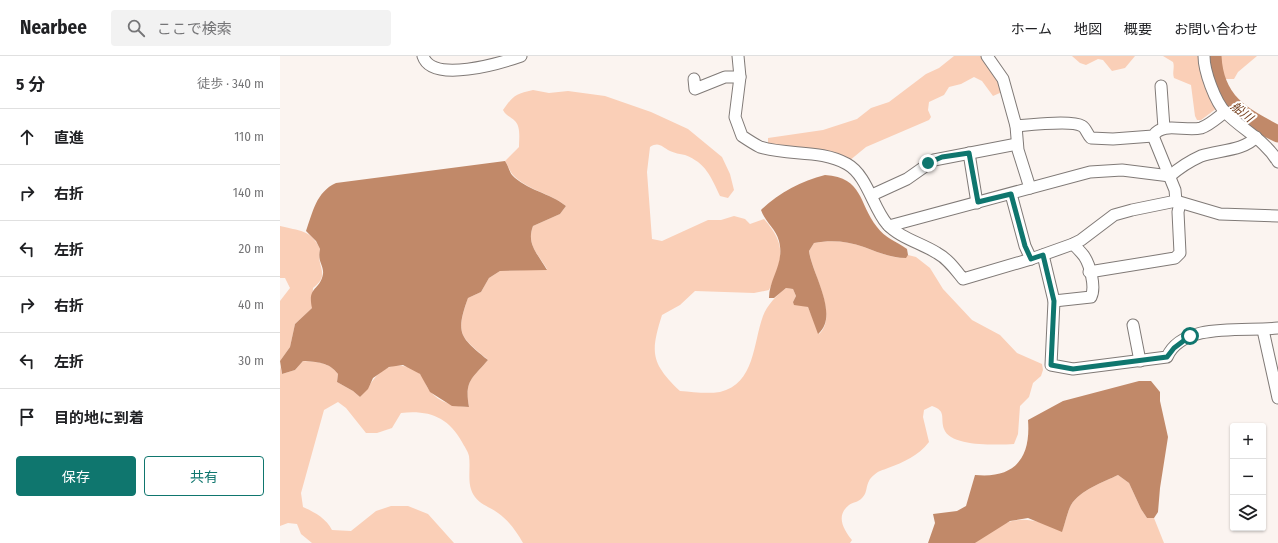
<!DOCTYPE html>
<html lang="ja">
<meta charset="utf-8">
<style>
:root{--surface:#fff;--page:#f2f2f2;--text:#202124;--muted:#757577;--line:#e0e0e0;--accent:#0f766e}
body{margin:0;font-family:"Fira Sans Condensed","Noto Sans JP",sans-serif;background:var(--page);color:var(--text)}
.controls{position:absolute;right:12px;bottom:12px;display:grid;overflow:hidden;border-radius:4px;box-shadow:0 1px 3px #0004}
.controls button{width:36px;height:36px;display:grid;place-items:center;padding:0;border:0;border-bottom:1px solid var(--line);background:var(--surface);color:var(--text);font:20px sans-serif}
.stop{position:absolute;width:12px;height:12px;margin:-9px;border:3px solid #0f766e;border-radius:50%;background:#fff}
.stop.end{background:#0f766e;border-color:#fff;box-shadow:0 1px 4px #0008}
.list{margin:0;padding:0;list-style:none}
h2{display:flex;justify-content:space-between;align-items:center;height:52px;margin:0;padding:0 16px;font-size:17px}
h2 small{font-size:13px;font-weight:400;color:var(--muted)}
.list li{display:grid;grid-template-columns:26px 1fr auto;gap:12px;align-items:center;box-sizing:border-box;height:56px;padding:0 16px;border-top:1px solid var(--line)}
.list b{display:block;font-size:15px;white-space:nowrap}
.list em{font-size:13px;font-style:normal;color:var(--muted)}
.actions{display:flex;gap:8px;padding:12px 16px}
.actions a{flex:1;padding:9px 0;border:1px solid var(--accent);border-radius:4px;text-align:center;font-size:14px;color:var(--accent)}
.actions .main{background:var(--accent);color:#fff}
.icon{flex:none;width:22px;height:22px;fill:none;stroke:currentColor;stroke-width:2;stroke-linecap:round;stroke-linejoin:round}
.map{position:relative;flex:none;width:998px;height:487px;overflow:hidden}
header{display:flex;align-items:center;gap:24px;box-sizing:border-box;height:56px;padding:0 20px;background:var(--surface);border-bottom:1px solid var(--line)}
header strong{font-size:19px}
nav{display:flex;gap:22px;margin-inline-start:auto;font-size:14px}
.search{width:280px;height:36px;background:var(--page);display:flex;align-items:center;gap:10px;box-sizing:border-box;padding:0 14px;border-radius:4px;color:var(--muted);font-size:15px}
main{display:flex}
aside{flex:1;background:var(--surface)}
.map>svg:first-child{display:block}
</style>
<header>
<strong>Nearbee</strong>
<div class="search"><svg class="icon" aria-label="search" viewBox="0 0 24 24"><circle cx="10" cy="10" r="6"/><path d="M15 15l6 6"/></svg>ここで検索</div>
<nav><a>ホーム</a><a>地図</a><a>概要</a><a>お問い合わせ</a></nav>
</header>
<main>
<aside>
<h2>5 分<small>徒歩 · 340 m</small></h2>
<ul class="list">
<li><svg class="icon" aria-label="ahead" viewBox="0 0 24 24"><path d="M12 20V5M6 11l6-6 6 6"/></svg><div><b>直進</b></div><em>110 m</em></li>
<li><svg class="icon" aria-label="right" viewBox="0 0 24 24"><path d="M7 20v-9h11M14 6l5 5-5 5"/></svg><div><b>右折</b></div><em>140 m</em></li>
<li><svg class="icon" aria-label="left" viewBox="0 0 24 24"><path d="M17 20v-9H6M10 6l-5 5 5 5"/></svg><div><b>左折</b></div><em>20 m</em></li>
<li><svg class="icon" aria-label="right" viewBox="0 0 24 24"><path d="M7 20v-9h11M14 6l5 5-5 5"/></svg><div><b>右折</b></div><em>40 m</em></li>
<li><svg class="icon" aria-label="left" viewBox="0 0 24 24"><path d="M17 20v-9H6M10 6l-5 5 5 5"/></svg><div><b>左折</b></div><em>30 m</em></li>
<li><svg class="icon" aria-label="arrive" viewBox="0 0 24 24"><path d="M6 21V4h12l-3 4 3 4H6"/></svg><div><b>目的地に到着</b></div></li>
</ul>
<div class="actions"><a class="main">保存</a><a>共有</a></div>
</aside>
<div class="map">
<svg width="998" height="487" viewBox="0 0 998 487">
<rect width="100%" height="100%" fill="#fbf4f0"/>
<g fill="#facfb7">
<path d="M674,0H701L718,24L722,36L713,40L702,25L694,21L681,28L669,31L664,39L649,46L648,54L651,61L649,64L586,91L569,105L488,87V82L543,74L577,63L591,52L609,46L646,18L659,12Z"/>
<path d="M792,0H855L845,12L832,15L823,4L818,3L806,9L800,7Z"/>
<path d="M883,0H919L924,26L937,52L921,64H917L915,60L911,29L894,22C892,15 895,12 893,6Z"/>
<path d="M938,0H977L958,16L954,23H944L939,12Z"/>
<path d="M253,34L269,37L288,35L325,40L371,56L408,73L442,101L450,118L454,134L448,142L440,140C431,121 426,107 405,99C400,98 394,97 390,95C382,91 379,85 370,91L367,116L372,183L382,185L428,164H441L454,160L465,163L470,168L484,163C507,189 503,204 489,234L474,237L415,235L400,249L382,259C370,297 371,307 400,335C413,336 427,338 440,336C475,328 473,287 483,260C487,249 497,239 506,232L513,233L516,240L513,246L528,251L539,278C559,260 532,217 529,195L534,187C551,184 567,185 584,191C598,196 610,202 625,202L628,199L636,201L650,212L663,233L692,264L720,279L737,297L762,308L763,314L761,320L753,327L749,341L740,350L738,378L734,388C718,389 670,391 664,373C660,362 667,355 652,350L644,354L643,361L649,386C638,400 624,406 608,412C603,414 598,415 594,419C584,427 589,436 582,442C579,446 573,446 569,449C555,460 564,474 572,484L570,487H243C236,475 229,465 218,457C210,451 201,449 195,441C186,429 191,414 189,400C188,395 184,390 182,386C168,361 149,354 121,357L112,372L97,377H86L66,352L58,346L44,354L21,437L23,451C34,456 46,462 52,474L71,475L96,455L111,450H128L148,458L174,487H32L21,478L17,468L8,467L0,470V310L2,318L15,314L23,305C37,306 49,306 58,318L57,326L73,335L80,341C90,331 95,316 110,311C120,307 134,312 141,319C145,324 146,331 150,335C158,346 176,351 189,351C184,324 193,322 208,304C180,280 175,279 188,242L201,236L209,222L220,215L267,213C258,198 246,188 253,170L280,158L286,150C270,137 247,134 233,119C230,116 228,109 225,105L239,91C239,83 241,71 235,65C230,60 226,60 223,54C233,40 235,38 253,34Z"/>
<path d="M0,170C19,175 31,173 40,193C35,210 52,218 33,232L32,252L15,268L10,291L0,305V245L10,232L5,222H0Z"/>
<path d="M838,419L849,427L861,453L867,462H874L884,487H695C728,460 744,457 782,475C785,468 788,454 791,449C800,434 824,426 838,419Z"/>
</g>
<g fill="#c18969">
<path d="M225,105C228,109 229,115 232,119C246,134 270,137 286,150L280,158L253,170C246,188 258,198 267,214L220,215L209,222L201,236L188,242C175,278 180,281 208,304C193,322 184,324 189,351L172,350L150,336L140,318L123,309L109,311L93,322L88,333L80,341L73,335L57,326L58,318C49,306 37,306 23,305L15,314L2,318L0,305L10,291L15,268L32,252C27,230 40,235 43,218C44,209 37,206 40,193L36,185L26,175C33,156 36,136 56,127Z"/>
<path d="M545,119C584,122 578,147 597,171C605,182 616,185 627,193L628,199L626,202C610,202 598,196 584,191C567,185 551,184 534,187L529,195C532,218 560,259 538,278L528,251L514,249L513,246L516,240L513,233L506,232L494,242H489C489,222 505,208 499,185C496,173 485,166 481,154C499,137 521,125 545,119Z"/>
<path d="M859,325H871L880,336V345L888,381L880,432L878,456L874,462H867L861,453L849,427L838,419C824,426 800,434 791,449C788,454 785,468 782,476L748,462L730,465L695,487H648L655,467L653,458L677,455L686,450L695,419C735,423 751,402 748,364L783,345Z"/>
</g>
<g fill="none" stroke-linecap="round" stroke-linejoin="round">
<path stroke="#c18969" stroke-width="17" d="M933,0C935,45 961,59 998,78"/>
<defs>
<g id="minor">
<path d="M143,0C152,28 221,7 241,0"/>
<path d="M458,0L460,21L455,61L462,80C468,84 474,88 480,91C508,100 541,93 567,108C587,119 593,152 607,168C620,182 641,187 657,197C668,203 675,213 683,223L751,203L793,188L801,184L834,159L852,154L896,145L940,158L998,160"/>
<path d="M707,0L723,23L736,70L738,94L750,132"/>
<path d="M924,0C924,15 935,46 946,57C964,75 985,84 998,106"/>
<path d="M414,23L415,33L445,21H460"/>
<path d="M881,30L884,72"/>
<path d="M736,70C748,69 792,64 802,70C806,72 807,78 811,82L833,83L873,80C883,65 905,76 921,72C930,69 938,61 945,56"/>
<path d="M873,80L895,134L896,145"/>
<path d="M689,97L697,147"/>
<path d="M731,138L745,190L751,203"/>
<path d="M592,139L627,123L654,104L737,88"/>
<path d="M609,170L810,116L842,114L890,120C899,112 910,105 921,100C938,94 964,95 976,81"/>
<path d="M763,199L774,245L771,309L793,313L887,301C903,265 966,276 998,272"/>
<path d="M809,216L895,202L900,197L898,156L900,147"/>
<path d="M774,245L811,241C816,231 810,209 804,200C801,196 797,192 793,188"/>
<path d="M853,269L860,305"/>
<path d="M983,274L998,342"/>
</g>
</defs>
<use href="#minor" stroke="#807a77" stroke-width="13"/>
<use href="#minor" stroke="#fff" stroke-width="11"/>
</g>
<g fill="none" stroke-linecap="round" stroke-linejoin="round">
<path stroke="#0f766e" stroke-width="5" d="M648,107L662,101L689,97L698,146L731,138L745,190L751,203L763,199L774,245L771,309L793,313L887,301L894,292L910,280"/>
</g>
<g text-anchor="middle" stroke-width="4" stroke-linejoin="round" paint-order="stroke">
<g font-size="12" font-style="italic" fill="#703a17" stroke="#fff">
<text transform="translate(962 56) rotate(38)" y="4">船川</text>
</g>
</g>
</svg>
<div class="controls">
<button>+</button>
<button>−</button>
<button><svg class="icon" aria-label="layers" viewBox="0 0 24 24"><path d="M12 4l9 5-9 5-9-5zM3 14l9 5 9-5"/></svg></button>
</div>
<div class="stop" style="left:910px;top:280px"></div>
<div class="stop end" style="left:648px;top:107px"></div>
</div>
</main>
